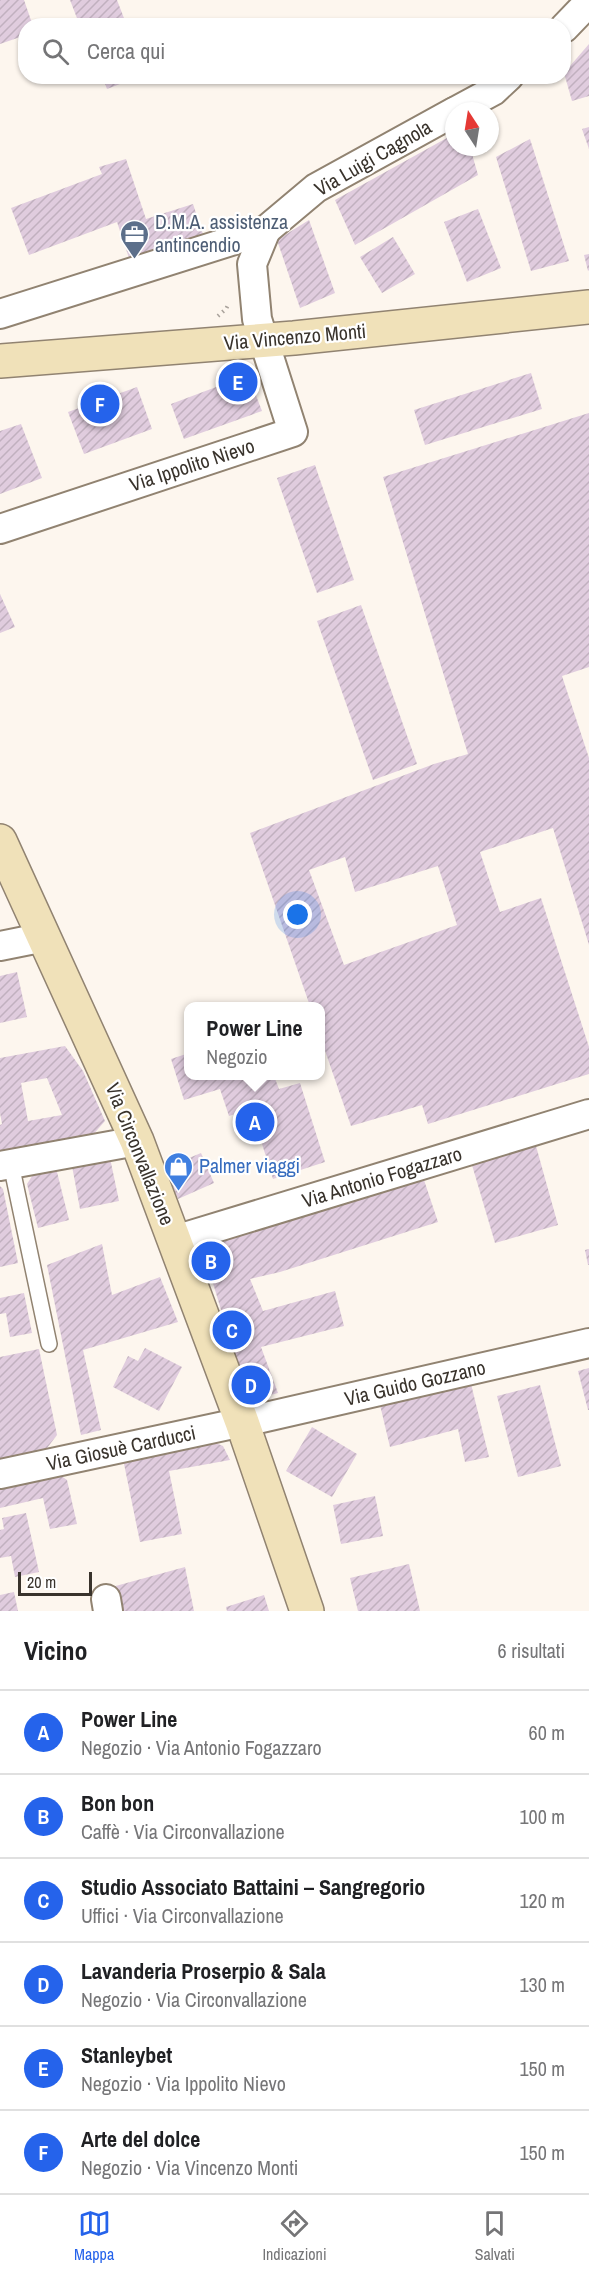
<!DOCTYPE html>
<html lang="it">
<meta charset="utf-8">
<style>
:root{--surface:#fff;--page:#f2f2f2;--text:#202124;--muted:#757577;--line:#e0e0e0;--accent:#2563eb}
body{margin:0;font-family:"Archivo Narrow",sans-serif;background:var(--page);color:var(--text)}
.compass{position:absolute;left:445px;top:102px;width:54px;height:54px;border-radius:50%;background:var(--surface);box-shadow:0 2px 4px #0004;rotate:348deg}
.scale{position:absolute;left:18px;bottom:15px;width:74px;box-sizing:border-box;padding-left:6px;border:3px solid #39332c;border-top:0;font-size:16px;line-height:21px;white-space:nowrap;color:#39332c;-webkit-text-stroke:4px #fff;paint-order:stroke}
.you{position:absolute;left:298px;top:915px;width:21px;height:21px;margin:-15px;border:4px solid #fff;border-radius:50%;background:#1a73e8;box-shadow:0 0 0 9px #1a73e833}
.badge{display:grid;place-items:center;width:39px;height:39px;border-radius:50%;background:var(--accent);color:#fff;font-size:20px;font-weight:700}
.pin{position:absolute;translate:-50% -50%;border:3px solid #fff;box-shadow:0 2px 6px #0006}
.popup{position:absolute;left:184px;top:1002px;width:141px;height:78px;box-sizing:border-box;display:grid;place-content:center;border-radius:12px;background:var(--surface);filter:drop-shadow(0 2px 4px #0005);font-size:20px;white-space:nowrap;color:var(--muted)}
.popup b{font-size:22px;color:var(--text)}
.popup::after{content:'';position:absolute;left:50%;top:100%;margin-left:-12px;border:12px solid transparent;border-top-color:var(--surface)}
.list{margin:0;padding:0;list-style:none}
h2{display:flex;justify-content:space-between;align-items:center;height:78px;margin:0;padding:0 24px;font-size:26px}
h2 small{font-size:20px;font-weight:400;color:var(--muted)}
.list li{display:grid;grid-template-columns:39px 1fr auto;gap:18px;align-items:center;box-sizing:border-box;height:84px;padding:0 24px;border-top:2px solid var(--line)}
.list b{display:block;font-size:22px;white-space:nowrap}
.list p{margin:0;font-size:20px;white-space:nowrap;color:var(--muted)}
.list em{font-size:20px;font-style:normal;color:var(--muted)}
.icon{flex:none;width:33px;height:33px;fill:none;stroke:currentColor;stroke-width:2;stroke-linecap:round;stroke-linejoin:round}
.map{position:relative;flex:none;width:589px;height:1611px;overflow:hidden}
.search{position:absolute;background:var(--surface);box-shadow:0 2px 4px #0004;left:18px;right:18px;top:18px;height:66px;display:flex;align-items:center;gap:15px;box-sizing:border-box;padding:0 21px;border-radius:24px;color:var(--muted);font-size:22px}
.sheet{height:582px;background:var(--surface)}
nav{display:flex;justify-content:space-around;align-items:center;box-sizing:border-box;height:84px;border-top:2px solid var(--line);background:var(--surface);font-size:16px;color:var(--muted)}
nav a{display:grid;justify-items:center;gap:3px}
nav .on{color:var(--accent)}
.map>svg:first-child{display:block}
</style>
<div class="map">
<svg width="589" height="1611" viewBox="0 0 589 1611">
<defs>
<pattern id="building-hatch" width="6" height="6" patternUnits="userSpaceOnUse" patternTransform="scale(1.5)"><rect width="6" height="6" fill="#e0ccde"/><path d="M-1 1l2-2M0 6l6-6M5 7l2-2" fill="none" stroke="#c1b0bf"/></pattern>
</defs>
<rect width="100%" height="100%" fill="#fdf6ee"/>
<g fill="url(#building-hatch)" fill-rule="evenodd">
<path d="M0,0H24L33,26H26V35L0,44Z"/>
<path d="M70,0H117L127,26H80Z"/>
<path d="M589,44V96L572,101L564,73Z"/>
<path d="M102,76H138V77L107,89Z"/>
<path d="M589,127V149L582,129Z"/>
<path d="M454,134V147H470L478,175L355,245L335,200Z"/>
<path d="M530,139L569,261L531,271L496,157Z"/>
<path d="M126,159L146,219L193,204L205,240L131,264L117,222L29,255L11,208L102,174L99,167Z"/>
<path d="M478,209L501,268L467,282L444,222Z"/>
<path d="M309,220L335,293L300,308L277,240Z"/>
<path d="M393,237L415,274L382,293L360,257Z"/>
<path d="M589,254V270L588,271L584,255Z"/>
<path d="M531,373L542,409L425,445L414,410Z"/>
<path d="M248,375L262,411L184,439L171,404Z"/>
<path d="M137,387L152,429L84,454L68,412Z"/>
<path d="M589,413V667L562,676L589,758V945L553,828L480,852L500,912L541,898L589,1047V1074L428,1124L422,1105L351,1126L321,1039V1006H310L250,833L434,764L468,754L383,477ZM345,857L355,892L438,866L457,925L344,965L309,870Z"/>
<path d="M21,424L42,478L0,494V431Z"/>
<path d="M315,465L354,580L317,593L277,478Z"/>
<path d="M0,594L15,627L0,633Z"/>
<path d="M361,605L417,764L373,780L317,621Z"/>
<path d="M17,972L27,1017L0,1023V976Z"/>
<path d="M65,1046L83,1071L105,1121L91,1137L0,1154V1125L2,1124L0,1113V1058ZM47,1078L62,1115L28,1121L21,1083Z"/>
<path d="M189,1053V1076H274L279,1089L300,1083L325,1162L273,1179L251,1109L229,1116L220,1089L184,1100L171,1059Z"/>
<path d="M536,1146L558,1225L495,1243L472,1165Z"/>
<path d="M201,1153L214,1183L178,1199L165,1168Z"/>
<path d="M110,1158L119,1201L80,1209L72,1166Z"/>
<path d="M56,1168L69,1220L38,1228L27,1184L34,1173Z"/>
<path d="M423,1177L438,1222L280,1272L250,1279L263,1311L335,1291L344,1326L261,1347L278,1393L256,1399L246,1392L205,1257L216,1243Z"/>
<path d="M0,1186L3,1189L18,1263L0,1267Z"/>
<path d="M102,1244L112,1295L160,1277L178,1322L83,1350L101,1430L81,1435L47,1265Z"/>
<path d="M589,1249V1265H588L585,1250Z"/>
<path d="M24,1293L32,1333L10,1337L6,1313L0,1314V1298Z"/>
<path d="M145,1348L182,1367L159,1411L113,1387L128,1356L138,1361Z"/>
<path d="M39,1349L57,1435L44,1452L0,1461V1357Z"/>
<path d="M589,1368V1410H588L578,1371Z"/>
<path d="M471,1384L489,1457L465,1462L458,1429L390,1447L380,1405Z"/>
<path d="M540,1385L561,1466L518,1477L497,1396Z"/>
<path d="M312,1427L357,1454L332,1497L286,1471Z"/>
<path d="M211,1441L223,1446L230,1460L169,1471L182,1534L140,1542L123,1459Z"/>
<path d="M57,1473L67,1480L77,1524L50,1529L43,1498L0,1508V1486Z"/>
<path d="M375,1496L383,1536L341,1544L333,1505Z"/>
<path d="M26,1513L39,1572L15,1577L11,1556L0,1558V1530L4,1529L2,1518Z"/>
<path d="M409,1564L420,1611H358L350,1578Z"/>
<path d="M185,1567L194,1611H118L112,1587Z"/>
<path d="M14,1592L18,1611H0V1595Z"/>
<path d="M264,1595L269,1611H227L226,1607Z"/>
</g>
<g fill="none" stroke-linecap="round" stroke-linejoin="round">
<defs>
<path id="lane" d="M11,1164L49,1344"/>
<g id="street">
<path d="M564,28L589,2"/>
<path d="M456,111L493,91L509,76"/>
<path d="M0,314L266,230L316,188L454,112"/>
<path d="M0,529L293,432L257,319L252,264L266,230"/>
<path d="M0,946L45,937"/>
<path d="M0,1166L137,1141"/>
<path d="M175,1240L589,1114"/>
<path d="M0,1474L257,1419L589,1343"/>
<path d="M106,1599L108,1611"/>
</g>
<g id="secondary">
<path d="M0,361L294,338L589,307"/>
<path d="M0,841L137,1141L242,1422L307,1611"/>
</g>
</defs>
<use href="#lane" stroke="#918371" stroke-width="18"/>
<use href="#street" stroke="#918371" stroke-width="32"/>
<use href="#secondary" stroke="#918371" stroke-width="36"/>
<path stroke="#aaa39c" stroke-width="4" stroke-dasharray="1.5 4.5" stroke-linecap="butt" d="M218,316L226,309L229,303"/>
<use href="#lane" stroke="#fff" stroke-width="15"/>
<use href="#street" stroke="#fff" stroke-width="28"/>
<use href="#secondary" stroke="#f0e1b9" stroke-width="33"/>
</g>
<defs>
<symbol id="office-pin" viewBox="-11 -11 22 30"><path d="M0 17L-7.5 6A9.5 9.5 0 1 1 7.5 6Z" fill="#5c6f8a" stroke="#fff"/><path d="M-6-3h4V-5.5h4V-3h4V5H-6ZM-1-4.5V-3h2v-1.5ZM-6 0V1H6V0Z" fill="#fff"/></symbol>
<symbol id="shop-pin" viewBox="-11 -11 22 30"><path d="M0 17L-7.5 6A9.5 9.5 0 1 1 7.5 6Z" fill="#3f7fe0" stroke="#fff"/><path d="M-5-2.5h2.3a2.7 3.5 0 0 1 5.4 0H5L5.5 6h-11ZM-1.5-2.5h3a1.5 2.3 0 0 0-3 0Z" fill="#fff"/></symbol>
</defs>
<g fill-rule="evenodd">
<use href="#office-pin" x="118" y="218" width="33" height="45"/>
<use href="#shop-pin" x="162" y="1150" width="33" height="45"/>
</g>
<g text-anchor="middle" stroke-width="4.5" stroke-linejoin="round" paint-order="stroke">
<g font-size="20" fill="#39332c" stroke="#fff">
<text transform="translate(373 158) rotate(-30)" y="7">Via Luigi Cagnola</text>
<text transform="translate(295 337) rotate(-5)" y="7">Via Vincenzo Monti</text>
<text transform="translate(192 465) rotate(-18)" y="7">Via Ippolito Nievo</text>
<text transform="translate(140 1154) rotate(68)" y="7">Via Circonvallazione</text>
<text transform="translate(382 1177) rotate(-17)" y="7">Via Antonio Fogazzaro</text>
<text transform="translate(415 1383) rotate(-13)" y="7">Via Guido Gozzano</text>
<text transform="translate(121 1448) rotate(-12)" y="7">Via Giosuè Carducci</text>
</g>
<g font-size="20" fill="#4e5e75" stroke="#fff" text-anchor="start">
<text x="155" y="229">D.M.A. assistenza<tspan x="155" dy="23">antincendio</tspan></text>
</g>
<g font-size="20" fill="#366cbe" stroke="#fff" text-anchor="start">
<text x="199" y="1173">Palmer viaggi</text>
</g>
</g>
</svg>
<svg class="compass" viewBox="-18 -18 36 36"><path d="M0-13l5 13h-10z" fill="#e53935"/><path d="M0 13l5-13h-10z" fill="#757577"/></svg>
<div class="scale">20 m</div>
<div class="you"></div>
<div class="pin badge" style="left:255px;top:1122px">A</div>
<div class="popup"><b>Power Line</b>Negozio</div>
<div class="pin badge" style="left:211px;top:1261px">B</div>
<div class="pin badge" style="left:232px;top:1330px">C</div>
<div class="pin badge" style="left:251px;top:1385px">D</div>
<div class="pin badge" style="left:238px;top:382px">E</div>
<div class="pin badge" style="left:100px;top:404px">F</div>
<div class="search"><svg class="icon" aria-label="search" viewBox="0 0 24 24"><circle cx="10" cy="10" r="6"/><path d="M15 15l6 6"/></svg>Cerca qui</div>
</div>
<section class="sheet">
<h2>Vicino<small>6 risultati</small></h2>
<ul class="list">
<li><span class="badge">A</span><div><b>Power Line</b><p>Negozio · Via Antonio Fogazzaro</p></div><em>60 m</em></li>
<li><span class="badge">B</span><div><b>Bon bon</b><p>Caffè · Via Circonvallazione</p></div><em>100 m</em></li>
<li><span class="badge">C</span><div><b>Studio Associato Battaini – Sangregorio</b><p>Uffici · Via Circonvallazione</p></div><em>120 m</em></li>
<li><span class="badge">D</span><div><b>Lavanderia Proserpio &amp; Sala</b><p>Negozio · Via Circonvallazione</p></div><em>130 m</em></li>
<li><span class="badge">E</span><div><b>Stanleybet</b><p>Negozio · Via Ippolito Nievo</p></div><em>150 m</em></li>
<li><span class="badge">F</span><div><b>Arte del dolce</b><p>Negozio · Via Vincenzo Monti</p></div><em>150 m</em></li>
</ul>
</section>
<nav>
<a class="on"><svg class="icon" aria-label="map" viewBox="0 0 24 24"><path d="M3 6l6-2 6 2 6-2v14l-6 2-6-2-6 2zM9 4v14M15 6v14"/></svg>Mappa</a>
<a><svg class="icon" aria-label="directions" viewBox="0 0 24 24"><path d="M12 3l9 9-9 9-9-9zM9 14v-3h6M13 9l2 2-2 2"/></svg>Indicazioni</a>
<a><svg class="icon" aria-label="saved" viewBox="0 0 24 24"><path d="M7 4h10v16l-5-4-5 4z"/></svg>Salvati</a>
</nav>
